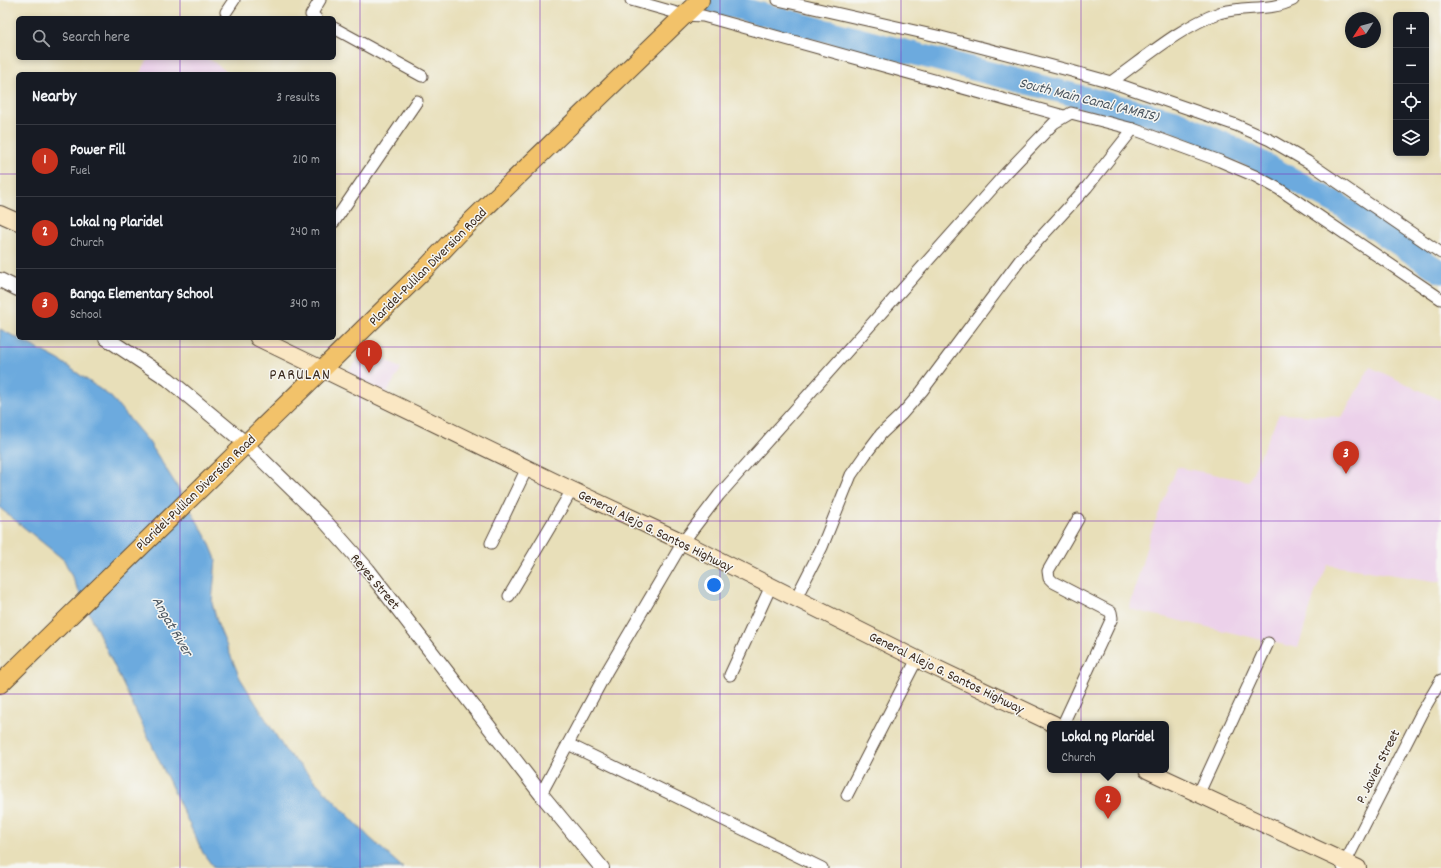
<!DOCTYPE html>
<meta charset="utf-8">
<style>
:root{--surface:#171b24;--page:#20242c;--text:#f1f3f6;--muted:#9ea1a6;--line:#363941;--accent:#c8321e}
body{margin:0;font-family:Dekko,sans-serif;background:var(--page);color:var(--text)}
.controls{position:absolute;right:12px;top:12px;display:grid;overflow:hidden;border-radius:6px;box-shadow:0 2px 6px #0003}
.controls button{width:36px;height:36px;display:grid;place-items:center;padding:0;border:0;border-bottom:1px solid var(--line);background:var(--surface);color:var(--text);font:20px sans-serif}
.compass{position:absolute;left:1345px;top:12px;width:36px;height:36px;border-radius:50%;background:var(--surface);box-shadow:0 2px 6px #0003;rotate:234deg}
.you{position:absolute;left:714px;top:585px;width:14px;height:14px;margin:-10px;border:3px solid #fff;border-radius:50%;background:#1a73e8;box-shadow:0 0 0 6px #1a73e833}
.badge{display:grid;place-items:center;width:26px;height:26px;border-radius:50%;background:var(--accent);color:#fff;font-size:13px;font-weight:700}
.pin{position:absolute;translate:-50% -33px;filter:drop-shadow(0 1px 2px #0008)}
.pin::after{content:'';position:absolute;top:21px;width:14px;height:12px;background:inherit;clip-path:polygon(0 0,100% 0,50% 100%)}
.popup{position:absolute;left:1047px;top:721px;width:122px;height:52px;box-sizing:border-box;display:grid;place-content:center;border-radius:6px;background:var(--surface);filter:drop-shadow(0 1px 3px #0005);font-size:13px;white-space:nowrap;color:var(--muted)}
.popup b{font-size:15px;color:var(--text)}
.popup::after{content:'';position:absolute;left:50%;top:100%;margin-left:-8px;border:8px solid transparent;border-top-color:var(--surface)}
.list{margin:0;padding:0;list-style:none}
h2{display:flex;justify-content:space-between;align-items:center;height:52px;margin:0;padding:0 16px;font-size:17px}
h2 small{font-size:13px;font-weight:400;color:var(--muted)}
.list li{display:grid;grid-template-columns:26px 1fr auto;gap:12px;align-items:center;box-sizing:border-box;height:72px;padding:0 16px;border-top:1px solid var(--line)}
.list b{display:block;font-size:15px;white-space:nowrap}
.list p{margin:0;font-size:13px;white-space:nowrap;color:var(--muted)}
.list em{font-size:13px;font-style:normal;color:var(--muted)}
.icon{flex:none;width:22px;height:22px;fill:none;stroke:currentColor;stroke-width:2;stroke-linecap:round;stroke-linejoin:round}
.map{position:relative;flex:none;width:1441px;height:868px;overflow:hidden}
.search{position:absolute;background:var(--surface);box-shadow:0 2px 6px #0003;left:16px;top:16px;width:320px;height:44px;display:flex;align-items:center;gap:10px;box-sizing:border-box;padding:0 14px;border-radius:6px;color:var(--muted);font-size:15px}
.panel{position:absolute;background:var(--surface);box-shadow:0 2px 6px #0003;left:16px;top:72px;width:320px;height:268px;border-radius:6px}
.map>svg:first-child{display:block}
</style>
<div class="map">
<svg width="1441" height="868" viewBox="0 0 1441 868">
<rect width="100%" height="100%" fill="#f6f6f2"/>
<filter id="ink" filterUnits="userSpaceOnUse"><feTurbulence type="fractalNoise" baseFrequency=".025" numOctaves="2"/><feDisplacementMap in="SourceGraphic" scale="8" xChannelSelector="R" yChannelSelector="G"/><feConvolveMatrix kernelMatrix="1 2 1 2 8 2 1 2 1" color-interpolation-filters="sRGB"/></filter>
<filter id="wash" filterUnits="userSpaceOnUse"><feTurbulence type="fractalNoise" baseFrequency=".012" numOctaves="4" result="noise"/><feDisplacementMap in="SourceGraphic" scale="16" xChannelSelector="R" yChannelSelector="G"/><feGaussianBlur stdDeviation="0.9" result="paint"/><feColorMatrix in="noise" values="0 0 0 0 0 0 0 0 0 0 0 0 0 0 0 0 0 1.4 0 .05"/><feComposite in="paint" operator="in"/></filter>
<g filter="url(#wash)">
<rect width="100%" height="100%" fill="#e8dfb9"/>
<g fill="#ecd1ea">
<path d="M149,58H208L230,74H139Z"/>
<path d="M366,347L401,369L386,394L346,375Z"/>
<path d="M1370,367L1441,400V582L1328,565L1316,590L1298,648L1129,609L1150,535L1177,467L1249,481L1279,414L1342,417Z"/>
</g>
<path fill="#6caade" stroke="#546a7e" d="M0,329L59,360L111,397L149,442L175,483L209,542L216,559L212,603L218,625L240,678L285,750L370,838L403,868H214L203,853L64,560L0,508Z"/>
<g fill="none" stroke-linecap="round" stroke-linejoin="round">
<path stroke="#6caade" stroke-width="23" d="M707,0L1175,121L1248,155L1338,204L1441,272"/>
</g>
</g>
<g filter="url(#ink)">
<g fill="none" stroke-linecap="round" stroke-linejoin="round">
<defs>
<g id="minor">
<path d="M631,0L684,15L703,16L1064,116"/>
<path d="M778,0L937,36L1068,70L1111,82L1236,125L1270,140L1308,162L1441,253"/>
<path d="M226,12L234,0"/>
<path d="M316,18L311,15L320,0"/>
<path d="M334,28L422,76"/>
<path d="M1111,82C1145,58 1180,27 1219,13C1245,5 1269,12 1293,0"/>
<path d="M334,222L417,101"/>
<path d="M491,543L527,468"/>
<path d="M509,596L572,490"/>
<path d="M796,598L822,547L851,475L865,455L881,434L902,414L922,391L1020,260L1087,187L1133,129"/>
<path d="M730,675L771,586"/>
<path d="M1063,724L1112,618L1111,612L1053,582L1049,578L1048,571L1078,519"/>
<path d="M568,744L822,868"/>
<path d="M541,794L607,671L683,542L719,495L1006,173L1054,123L1071,113L1133,129L1220,161L1255,176L1279,189L1441,299"/>
<path d="M847,795L917,659"/>
<path d="M1198,795L1268,643"/>
<path d="M1343,867L1421,714L1441,680"/>
</g>
<g id="tertiary">
<path d="M0,280L18,289"/>
<path d="M106,338L168,379L245,443L323,519L368,570L541,794L602,868"/>
</g>
<g id="secondary">
<path d="M0,214L18,222"/>
<path d="M258,338L572,490L683,542L917,659L1054,724"/>
<path d="M1147,770L1358,868"/>
</g>
<path id="trunk" d="M0,684L426,268L460,232L700,0"/>
</defs>
<use href="#minor" stroke="#554535" stroke-width="13"/>
<use href="#tertiary" stroke="#554535" stroke-width="16"/>
<use href="#secondary" stroke="#554535" stroke-width="18"/>
<use href="#trunk" stroke="#554535" stroke-width="20"/>
<use href="#minor" stroke="#fff" stroke-width="11"/>
<use href="#tertiary" stroke="#fff" stroke-width="14"/>
<use href="#secondary" stroke="#fae7c3" stroke-width="16"/>
<use href="#trunk" stroke="#f2c26a" stroke-width="18"/>
</g>
</g>
<path fill="none" stroke="#7b2cbf" stroke-width="1" stroke-opacity="0.55" d="M180,0V18M360,0V868M540,0V868M720,0V868M901,0V868M1081,0V868M1261,0V868M180,58V74M0,174H18M334,174H1441M180,338V868M0,347H1441M0,521H1441M0,694H1441"/>
<g text-anchor="middle" stroke-width="3" stroke-linejoin="round" paint-order="stroke">
<g font-size="14" fill="#3b2a1e" stroke="#f6f6f2">
<text transform="translate(427 266) rotate(-45)" y="5">Plaridel-Pulilan Diversion Road</text>
<text transform="translate(195 492) rotate(-44)" y="5">Plaridel-Pulilan Diversion Road</text>
<text transform="translate(656 530) rotate(26)" y="5">General Alejo G. Santos Highway</text>
<text transform="translate(376 581) rotate(50)" y="5">Reyes Street</text>
<text transform="translate(947 672) rotate(26)" y="5">General Alejo G. Santos Highway</text>
<text transform="translate(1377 766) rotate(-63)" y="5">P. Javier Street</text>
</g>
<g font-size="15" font-style="italic" fill="#4c5761" stroke="#f6f6f2">
<text transform="translate(1089 99) rotate(14)" y="5">South Main Canal (AMRIS)</text>
<text transform="translate(173 626) rotate(60)" y="5">Angat River</text>
</g>
<g font-size="16" letter-spacing="1" fill="#3b2a1e" stroke="#f6f6f2">
<text x="300" y="379">PARULAN</text>
</g>
</g>
</svg>
<div class="controls">
<button>+</button>
<button>−</button>
<button><svg class="icon" aria-label="locate" viewBox="0 0 24 24"><circle cx="12" cy="12" r="6"/><path d="M12 2v4M12 18v4M2 12h4M18 12h4"/></svg></button>
<button><svg class="icon" aria-label="layers" viewBox="0 0 24 24"><path d="M12 4l9 5-9 5-9-5zM3 14l9 5 9-5"/></svg></button>
</div>
<svg class="compass" viewBox="-18 -18 36 36"><path d="M0-13l5 13h-10z" fill="#e53935"/><path d="M0 13l5-13h-10z" fill="#9ea1a6"/></svg>
<div class="you"></div>
<div class="pin badge" style="left:369px;top:373px">1</div>
<div class="pin badge" style="left:1108px;top:819px">2</div>
<div class="popup"><b>Lokal ng Plaridel</b>Church</div>
<div class="pin badge" style="left:1346px;top:474px">3</div>
<div class="search"><svg class="icon" aria-label="search" viewBox="0 0 24 24"><circle cx="10" cy="10" r="6"/><path d="M15 15l6 6"/></svg>Search here</div>
<section class="panel">
<h2>Nearby<small>3 results</small></h2>
<ul class="list">
<li><span class="badge">1</span><div><b>Power Fill</b><p>Fuel</p></div><em>210 m</em></li>
<li><span class="badge">2</span><div><b>Lokal ng Plaridel</b><p>Church</p></div><em>240 m</em></li>
<li><span class="badge">3</span><div><b>Banga Elementary School</b><p>School</p></div><em>340 m</em></li>
</ul>
</section>
</div>
